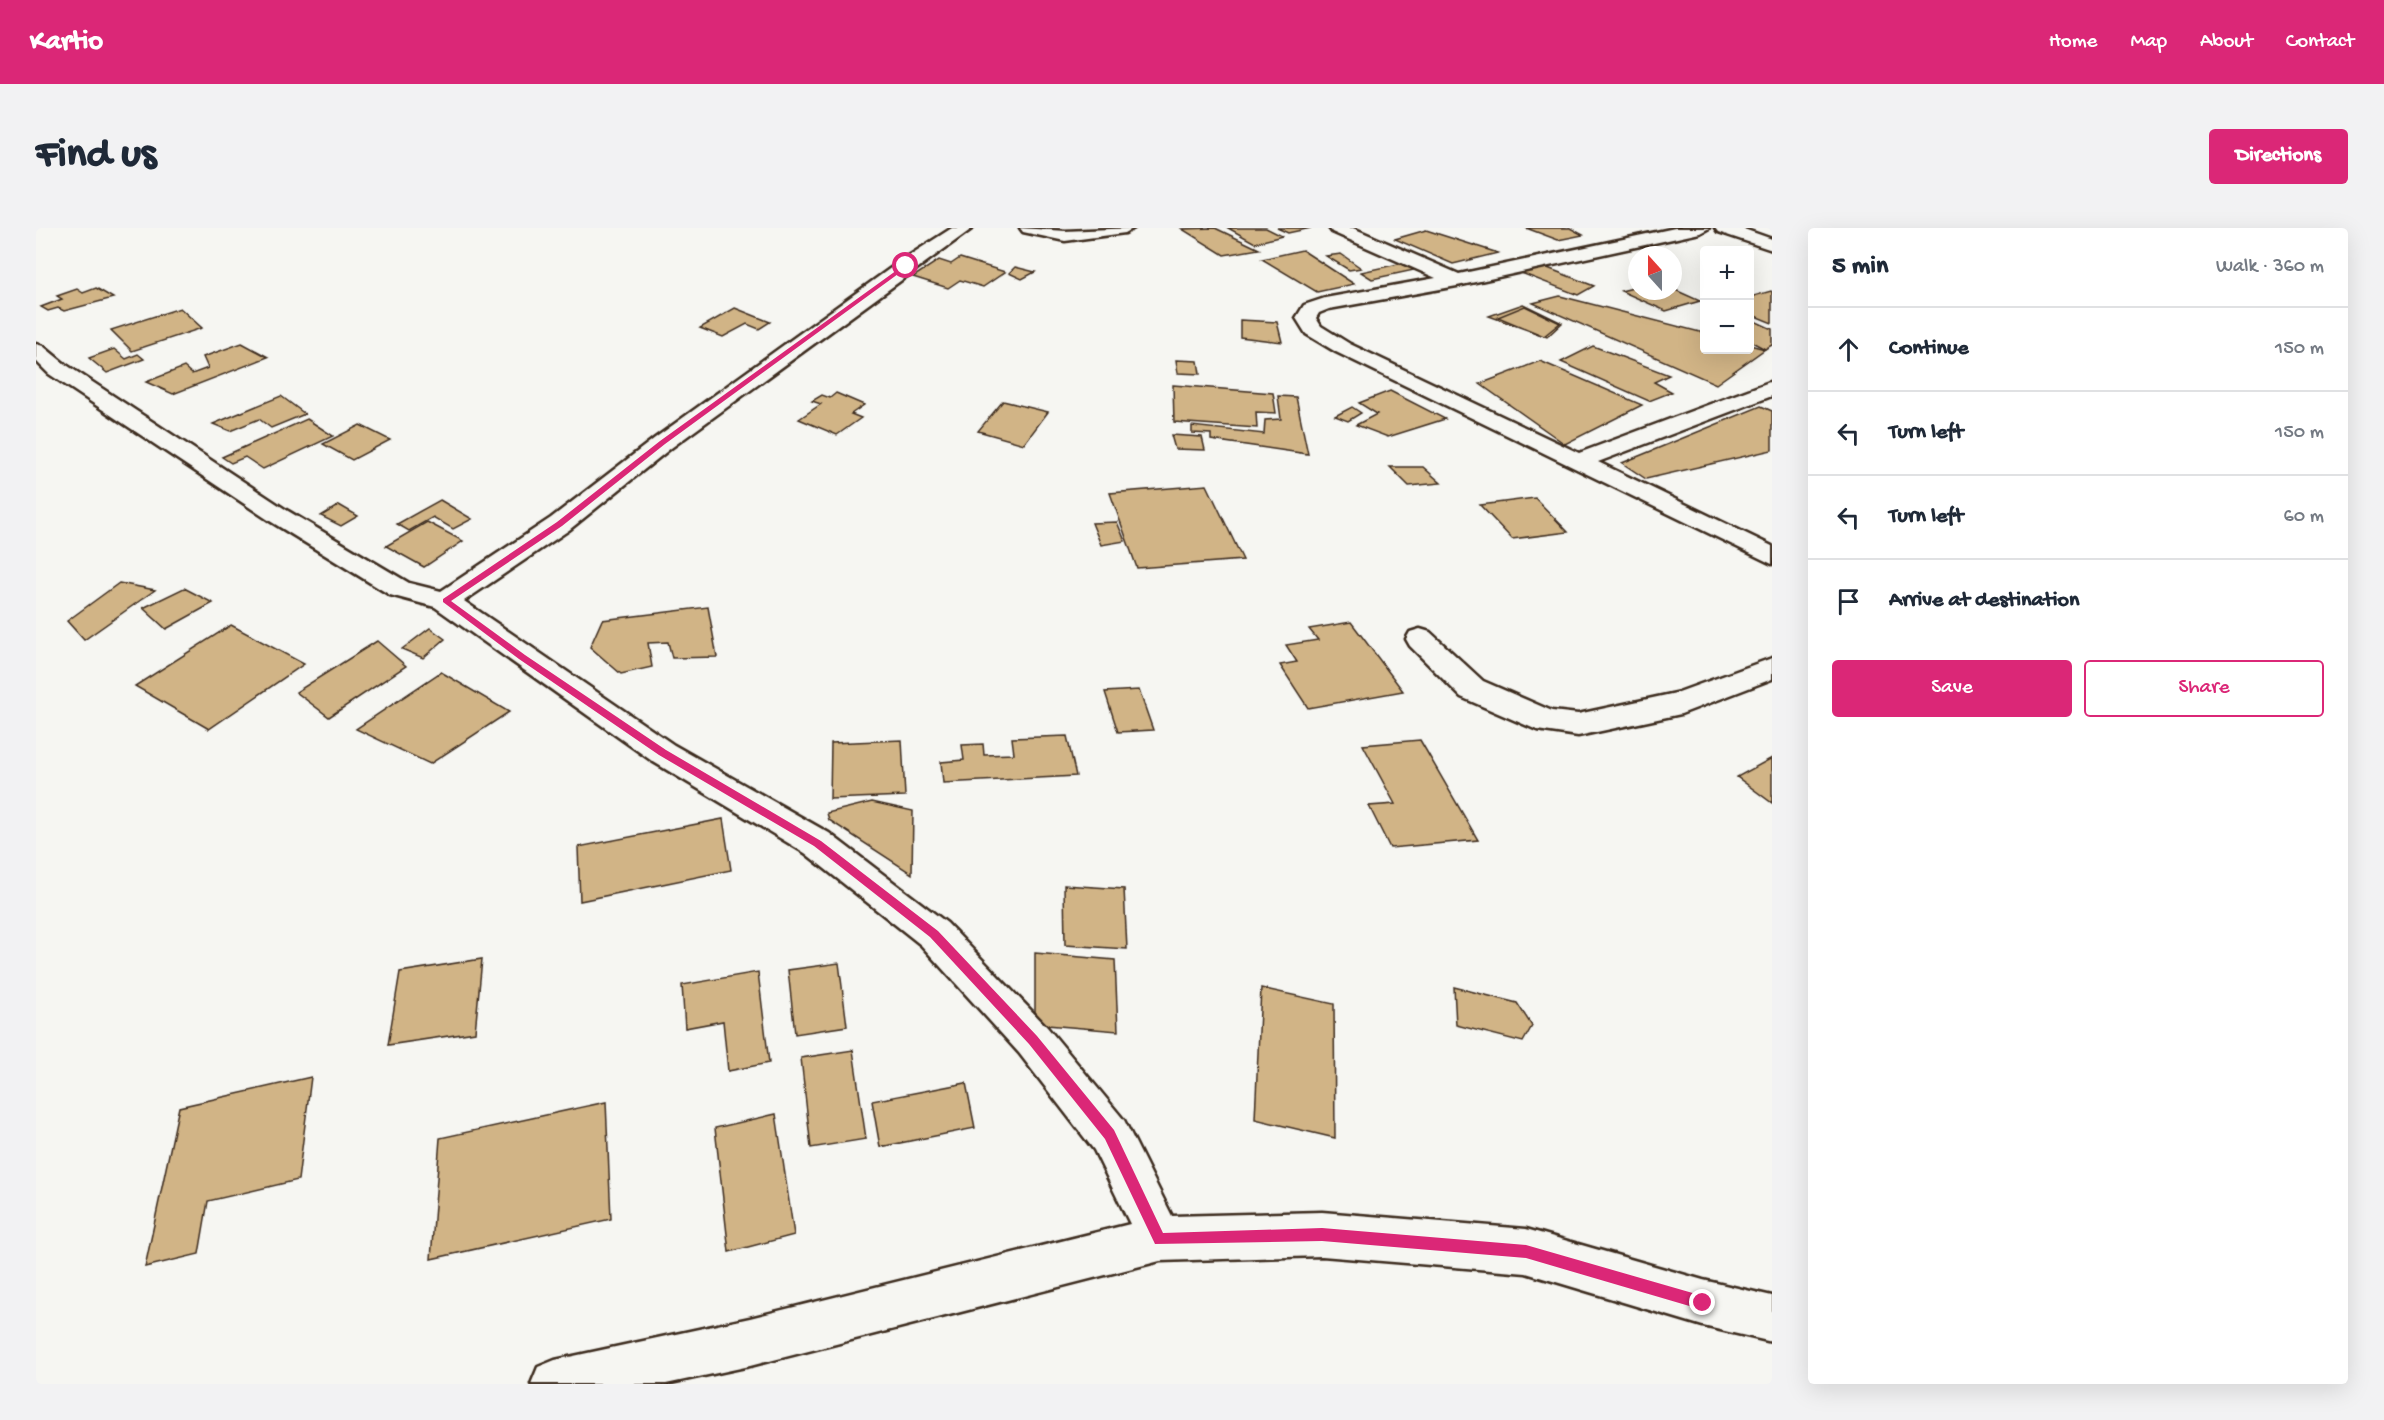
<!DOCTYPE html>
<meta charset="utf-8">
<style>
:root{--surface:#fff;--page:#f2f2f3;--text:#1f2937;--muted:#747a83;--line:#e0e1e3;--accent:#db2777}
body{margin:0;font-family:"Gochi Hand",sans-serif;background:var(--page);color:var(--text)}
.controls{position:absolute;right:18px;top:18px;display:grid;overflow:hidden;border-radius:6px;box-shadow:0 6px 24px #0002}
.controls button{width:54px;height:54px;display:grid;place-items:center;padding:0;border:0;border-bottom:2px solid var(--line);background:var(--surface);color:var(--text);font:30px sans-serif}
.compass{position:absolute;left:1592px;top:18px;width:54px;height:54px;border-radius:50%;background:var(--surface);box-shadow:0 6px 24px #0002;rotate:339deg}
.stop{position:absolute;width:18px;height:18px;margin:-14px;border:4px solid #db2777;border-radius:50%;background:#fff}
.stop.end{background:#db2777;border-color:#fff;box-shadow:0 2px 6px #0008}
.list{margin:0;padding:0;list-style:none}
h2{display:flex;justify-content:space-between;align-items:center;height:78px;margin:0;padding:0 24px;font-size:26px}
h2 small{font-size:20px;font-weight:400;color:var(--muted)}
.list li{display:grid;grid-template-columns:39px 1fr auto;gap:18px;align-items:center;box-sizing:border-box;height:84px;padding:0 24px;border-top:2px solid var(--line)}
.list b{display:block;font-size:22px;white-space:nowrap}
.list em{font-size:20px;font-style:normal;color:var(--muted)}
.actions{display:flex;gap:12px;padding:18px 24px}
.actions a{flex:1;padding:14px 0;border:2px solid var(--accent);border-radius:6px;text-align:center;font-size:21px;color:var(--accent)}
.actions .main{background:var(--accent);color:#fff}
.icon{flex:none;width:33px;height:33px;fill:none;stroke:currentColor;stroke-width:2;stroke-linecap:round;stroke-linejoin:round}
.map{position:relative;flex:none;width:1736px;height:1156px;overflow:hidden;border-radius:6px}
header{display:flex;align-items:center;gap:36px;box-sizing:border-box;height:84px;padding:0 30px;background:var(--accent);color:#fff}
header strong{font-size:28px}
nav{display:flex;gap:33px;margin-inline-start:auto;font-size:21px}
.intro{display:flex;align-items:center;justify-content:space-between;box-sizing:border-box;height:144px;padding:0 36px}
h1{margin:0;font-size:42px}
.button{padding:15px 27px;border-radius:6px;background:var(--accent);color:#fff;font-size:21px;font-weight:700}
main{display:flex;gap:36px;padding:0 36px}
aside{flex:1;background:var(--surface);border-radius:6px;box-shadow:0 6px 24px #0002}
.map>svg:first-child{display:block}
</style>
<header>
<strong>Kartio</strong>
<nav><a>Home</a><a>Map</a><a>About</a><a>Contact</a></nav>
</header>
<div class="intro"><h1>Find us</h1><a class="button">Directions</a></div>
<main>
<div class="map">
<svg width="1736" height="1156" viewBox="0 0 1736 1156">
<rect width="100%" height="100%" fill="#f6f6f2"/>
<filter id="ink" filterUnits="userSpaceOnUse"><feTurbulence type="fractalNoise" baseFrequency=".0167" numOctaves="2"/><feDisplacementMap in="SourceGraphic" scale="12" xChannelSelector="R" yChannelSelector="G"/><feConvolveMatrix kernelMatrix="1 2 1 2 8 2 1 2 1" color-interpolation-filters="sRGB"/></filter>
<g filter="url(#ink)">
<g fill="#d1b486" stroke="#3b2a1e" stroke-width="1.5">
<path d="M1179,0L1223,21L1188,27L1146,1Z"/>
<path d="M1192,0H1230L1246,8L1219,15Z"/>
<path d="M1241,0H1275L1252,5Z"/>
<path d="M1490,0H1534L1547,7L1522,12Z"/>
<path d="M1390,2L1462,25L1417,36L1359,11Z"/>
<path d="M1266,22L1318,56L1281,64L1226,31Z"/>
<path d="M1305,26L1325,40L1313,42L1290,28Z"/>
<path d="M924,30L969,44L947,59L924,52L912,60L877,49L903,32L915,36Z"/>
<path d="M1367,35L1378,42L1336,51L1325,44Z"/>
<path d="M979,39L999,44L986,51L973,45Z"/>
<path d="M1509,39L1558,58L1542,67L1485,45Z"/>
<path d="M1601,59V63H1637V61L1664,73L1630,83L1585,63Z"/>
<path d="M60,60L77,70L28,83L22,80L12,83L5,79L26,71L21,68L41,61L47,65Z"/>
<path d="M1735,63L1736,64V95L1714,86V69Z"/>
<path d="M1524,68L1668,105V122H1714V117L1729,121L1680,156L1497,75Z"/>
<path d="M1487,76L1526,95L1511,109L1453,88Z"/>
<path d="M1489,78L1524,95L1508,108L1462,89Z"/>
<path d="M144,80L166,100L96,123L75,102Z"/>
<path d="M699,80L734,94L723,101L711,96L687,109L664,100Z"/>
<path d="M1714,91L1736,101V117L1729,121L1714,113Z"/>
<path d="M1204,92L1241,94L1246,114L1204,109Z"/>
<path d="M206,115L232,129L137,166L110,154L148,139L156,146L172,140L167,129Z"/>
<path d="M1557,118L1633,147L1618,154L1636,164L1613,173L1525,134Z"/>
<path d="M78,121L90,131L102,126L108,131L71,145L53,130Z"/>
<path d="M1140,132L1162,133L1164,146L1142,145Z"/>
<path d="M1504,133L1606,177L1529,216L1444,156Z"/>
<path d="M1137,157L1237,165L1240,185L1220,184L1221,200L1138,194Z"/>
<path d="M1354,163L1409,191L1352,209L1320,197L1341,186L1323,175Z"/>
<path d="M800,165L828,177L815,186L825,190L801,207L763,191L785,176L776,173L786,167L794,170Z"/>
<path d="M245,168L269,186L235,200L223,191L194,203L177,196Z"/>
<path d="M1242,168L1260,169L1272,226L1175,212V206L1156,205V198L1228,206L1229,192L1245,191Z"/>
<path d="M967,173L1012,184L988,216L942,203Z"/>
<path d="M1725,178L1736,183V222L1610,251L1586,235Z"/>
<path d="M1316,179L1325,185L1312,193L1299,188Z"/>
<path d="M271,191L297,208L227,241L209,229L195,235L186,229Z"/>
<path d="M324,197L354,212L316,232L287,216Z"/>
<path d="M1135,207L1166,209L1169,222L1139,221Z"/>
<path d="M1354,239H1387L1405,255L1373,258Z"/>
<path d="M1171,257L1207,332L1101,340L1074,265Z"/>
<path d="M1499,270L1532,304L1476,311L1444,277Z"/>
<path d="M404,272L436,291L417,301L397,289L373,303L361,296Z"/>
<path d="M303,277L322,288L305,298L285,288Z"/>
<path d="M391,294L427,313L388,339L350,318Z"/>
<path d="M1081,294L1089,313L1065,317L1056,295Z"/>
<path d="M83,355L119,362L48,412L31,393Z"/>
<path d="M148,360L177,375L130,401L107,380Z"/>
<path d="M672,379L681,429L636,430L632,414L612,415L616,439L585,446L554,419L566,392Z"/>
<path d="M1315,394L1367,463L1272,480L1244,437L1261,434L1250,417L1282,412L1273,401Z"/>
<path d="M195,397L268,436L173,501L99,458Z"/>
<path d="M394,400L409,411L387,430L366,421Z"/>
<path d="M341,413L370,438L293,489L260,464Z"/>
<path d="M405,444L473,484L394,536L320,501Z"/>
<path d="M1103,462L1117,502L1082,504L1069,464Z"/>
<path d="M1031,508L1040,548L907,555L905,534L928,532L926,517L947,516L948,527L978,526L976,510Z"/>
<path d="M866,512L869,568L794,571L795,515Z"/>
<path d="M1384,512L1442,612L1354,620L1333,578L1359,576L1327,517Z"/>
<path d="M1736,530V575L1701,549Z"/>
<path d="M836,574L877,583L876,646L793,592L791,585Z"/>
<path d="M687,591L695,642L544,673L542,619Z"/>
<path d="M1028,657L1088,661L1091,721L1029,717Z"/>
<path d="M999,725L1079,732L1082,803L999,796Z"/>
<path d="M446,731L439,804L352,817L364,744Z"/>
<path d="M803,735L811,798L759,806L752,742Z"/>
<path d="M722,744L733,835L692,843L687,793L649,800L646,757Z"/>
<path d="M1418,759L1481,775L1496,798L1487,814L1420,797Z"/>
<path d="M1225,760L1298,776L1299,910L1219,891Z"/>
<path d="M817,822L830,911L775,920L765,830Z"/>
<path d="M275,849L262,952L172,973L163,1026L109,1039L143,879Z"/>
<path d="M930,855L939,900L844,919L836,873Z"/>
<path d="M570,874L575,991L395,1031L404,910Z"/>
<path d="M740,886L758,1007L693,1024L679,900Z"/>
</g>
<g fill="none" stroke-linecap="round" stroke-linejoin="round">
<defs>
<g id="street">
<path d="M916,0H937L635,220L533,302L428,373L638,517L793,605L911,695L1011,799L1088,892L1136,988L1286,984L1490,1001L1667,1052L1736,1068V1114L1667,1098L1490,1045L1286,1028L1124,1033L714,1138L630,1156H495L502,1139L519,1132L714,1090L1094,996L1058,922L983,825L885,717L769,625L616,533L399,379L354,367L234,293L13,146L0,133V116L7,118L29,136L252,283L373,355L405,363L515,290L619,210L863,34Z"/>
<path d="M984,0L1029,3L1098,0L1089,5L1029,13L987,4Z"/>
<path d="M1293,0H1317L1423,46L1639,0H1673L1664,5L1421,58L1293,81L1283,85L1280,90L1285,98L1314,116L1543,225L1736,153V168L1562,234L1736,318V336L1300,124L1270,106L1260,90L1268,77L1289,70L1400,50L1296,4Z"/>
<path d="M1679,0H1705L1736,11V22L1682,4Z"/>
<path d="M1384,401L1394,404L1447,453L1516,483L1542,486L1640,465L1736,430V451L1645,486L1542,508L1501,502L1425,469L1374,418L1370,411L1374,404Z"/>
</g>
</defs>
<use href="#street" stroke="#3b2a1e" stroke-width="5"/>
<use href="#street" fill="#f6f6f2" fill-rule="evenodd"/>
</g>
</g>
<path fill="#db2777" d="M868,37L873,38L629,216L526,298L415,373L489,427L630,522L785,613L902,703L1001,808L1078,902L1127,1005L1286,1000L1490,1017L1667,1068L1674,1075L1672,1080L1667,1082L1490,1030L1286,1013L1119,1016L1069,911L993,816L894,709L778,618L623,527L483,431L407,374V371L521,294L624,213Z"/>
</svg>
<div class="controls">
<button>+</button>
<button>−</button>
</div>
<svg class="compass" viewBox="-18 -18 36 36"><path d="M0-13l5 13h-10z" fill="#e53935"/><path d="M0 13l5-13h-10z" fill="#747a83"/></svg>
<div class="stop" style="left:870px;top:38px"></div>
<div class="stop end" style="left:1667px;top:1075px"></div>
</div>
<aside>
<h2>5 min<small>Walk · 360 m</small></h2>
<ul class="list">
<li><svg class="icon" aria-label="ahead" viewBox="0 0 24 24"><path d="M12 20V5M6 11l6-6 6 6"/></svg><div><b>Continue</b></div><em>150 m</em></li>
<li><svg class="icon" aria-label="left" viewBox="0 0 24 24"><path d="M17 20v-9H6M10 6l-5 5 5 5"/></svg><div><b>Turn left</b></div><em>150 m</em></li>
<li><svg class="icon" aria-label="left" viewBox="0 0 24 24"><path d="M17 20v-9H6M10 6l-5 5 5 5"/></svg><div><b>Turn left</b></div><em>60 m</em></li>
<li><svg class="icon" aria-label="arrive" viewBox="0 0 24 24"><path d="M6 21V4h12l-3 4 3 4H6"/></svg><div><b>Arrive at destination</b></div></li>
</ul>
<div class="actions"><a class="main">Save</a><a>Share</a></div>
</aside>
</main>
